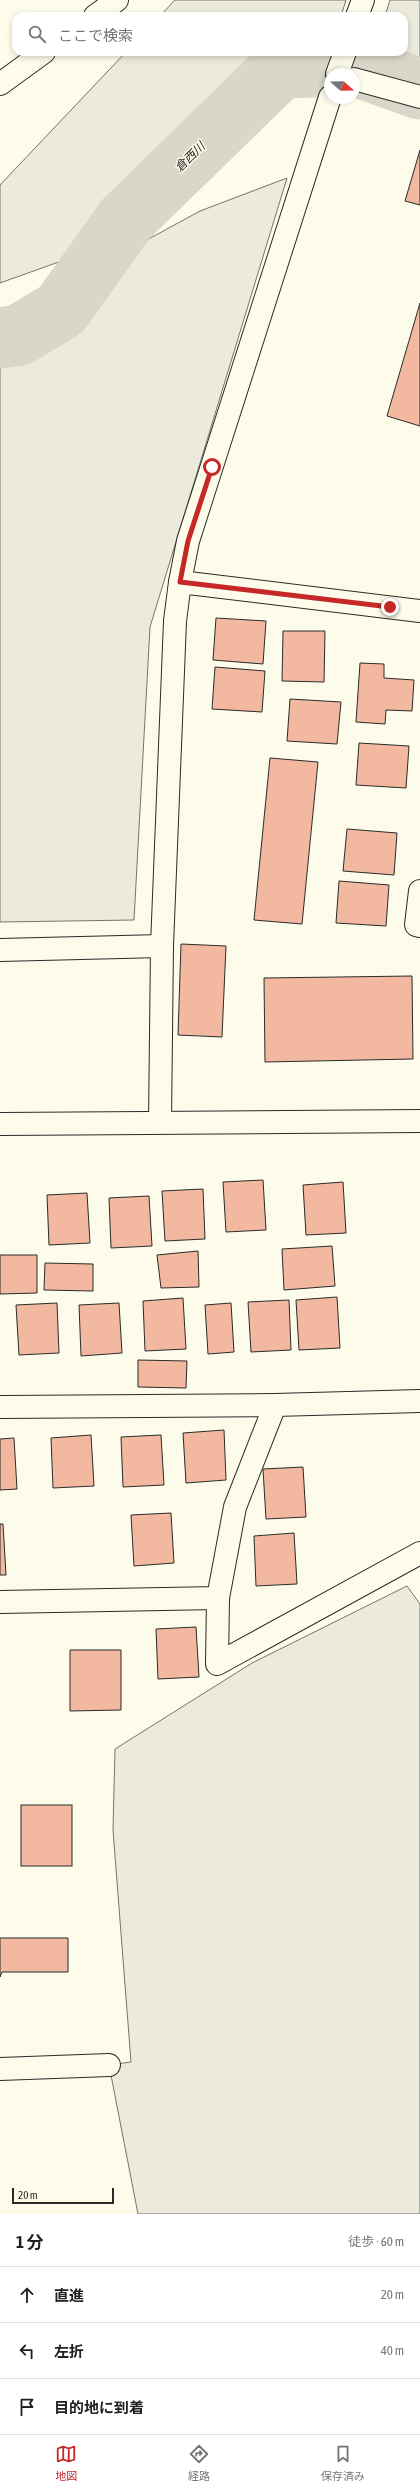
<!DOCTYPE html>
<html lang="ja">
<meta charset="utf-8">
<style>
:root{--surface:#fff;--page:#f6f6f6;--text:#202124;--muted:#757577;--line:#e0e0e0;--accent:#c62828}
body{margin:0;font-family:"Asap Condensed","Noto Sans JP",sans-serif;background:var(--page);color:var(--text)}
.compass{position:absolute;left:324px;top:68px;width:36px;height:36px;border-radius:50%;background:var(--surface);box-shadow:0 2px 6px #0003;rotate:110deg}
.scale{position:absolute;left:12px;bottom:10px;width:102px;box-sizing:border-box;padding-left:4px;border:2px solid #2b2b2b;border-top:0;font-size:11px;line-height:14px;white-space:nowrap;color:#2b2b2b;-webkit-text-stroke:3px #fdfbea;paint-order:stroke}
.stop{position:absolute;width:12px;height:12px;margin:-9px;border:3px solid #c62828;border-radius:50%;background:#fff}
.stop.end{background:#c62828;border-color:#fff;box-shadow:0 1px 4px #0008}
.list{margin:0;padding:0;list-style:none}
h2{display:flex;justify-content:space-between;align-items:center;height:52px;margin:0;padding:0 16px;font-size:17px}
h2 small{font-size:13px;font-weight:400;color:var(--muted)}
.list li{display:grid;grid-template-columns:26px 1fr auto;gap:12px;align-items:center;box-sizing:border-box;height:56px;padding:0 16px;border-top:1px solid var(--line)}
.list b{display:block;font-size:15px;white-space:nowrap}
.list em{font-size:13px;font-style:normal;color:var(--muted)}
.icon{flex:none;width:22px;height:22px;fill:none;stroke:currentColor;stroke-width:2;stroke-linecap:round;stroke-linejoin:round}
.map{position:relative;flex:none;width:420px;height:2214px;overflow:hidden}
.search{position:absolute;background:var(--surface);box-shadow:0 2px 6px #0003;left:12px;right:12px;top:12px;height:44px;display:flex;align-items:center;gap:10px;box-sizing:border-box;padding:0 14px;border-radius:12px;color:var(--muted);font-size:15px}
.sheet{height:220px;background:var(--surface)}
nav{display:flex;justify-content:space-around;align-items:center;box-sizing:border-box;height:56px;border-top:1px solid var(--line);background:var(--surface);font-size:11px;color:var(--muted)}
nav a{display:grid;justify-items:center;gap:2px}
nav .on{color:var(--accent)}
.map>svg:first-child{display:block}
</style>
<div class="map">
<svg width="420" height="2214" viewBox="0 0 420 2214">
<rect width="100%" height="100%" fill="#fdfbea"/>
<g fill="#ecebdb" stroke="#74746e">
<path d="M175,0H346L341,16H160Z"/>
<path d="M126,52H305L155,165L109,244L0,283V185Z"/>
<path d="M287,178L150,627L134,920L0,922V320L200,211Z"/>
<path d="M407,1586L420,1604V2214H138L109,2065L131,2062L113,1830L115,1749L252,1663Z"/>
</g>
<path fill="#eceadb" stroke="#74746e" d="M390,0H420V59L398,52H404V16H385Z"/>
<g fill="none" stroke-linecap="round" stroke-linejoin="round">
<path stroke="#d8d7c9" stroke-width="61" d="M0,338L19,335L61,310L126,219L281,68L356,66L420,89"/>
</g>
<g fill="#f2b8a0" stroke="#2b2b2b">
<path d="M420,150V205L405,201Z"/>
<path d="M420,303V426L387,416Z"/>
<path d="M216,618L266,621L263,664L213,660Z"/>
<path d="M283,631H325L324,682L282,681Z"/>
<path d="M360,663L384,664V678L414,680L412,711L386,710L385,724L356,722Z"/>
<path d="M215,667L265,671L262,712L212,709Z"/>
<path d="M290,699L341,702L337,744L287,741Z"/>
<path d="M359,743L409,746L406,788L356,785Z"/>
<path d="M270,758L318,762L302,924L254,920Z"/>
<path d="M347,829L397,833L394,875L343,871Z"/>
<path d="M339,881L389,885L386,926L336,923Z"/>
<path d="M181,944L226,946L222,1037L178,1035Z"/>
<path d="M412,976L413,1059L265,1062L264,978Z"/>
<path d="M263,1180L266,1230L226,1232L223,1182Z"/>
<path d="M343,1182L346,1233L306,1235L303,1185Z"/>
<path d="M203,1189L205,1239L165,1241L162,1191Z"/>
<path d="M87,1193L90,1243L49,1245L47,1195Z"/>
<path d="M149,1196L152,1246L111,1248L109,1198Z"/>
<path d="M332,1246L335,1286L284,1290L282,1249Z"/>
<path d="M198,1251L199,1287L161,1288L157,1255Z"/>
<path d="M0,1255H37V1293L0,1294Z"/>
<path d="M45,1263L93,1264V1291L44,1290Z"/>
<path d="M337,1297L340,1348L299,1350L296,1300Z"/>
<path d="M183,1298L186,1349L145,1351L143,1301Z"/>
<path d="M289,1300L291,1350L251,1352L248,1302Z"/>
<path d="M57,1303L59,1353L19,1355L16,1305Z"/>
<path d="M119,1303L122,1353L81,1356L79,1305Z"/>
<path d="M231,1303L234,1352L208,1354L205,1305Z"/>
<path d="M138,1360L187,1361L186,1388L138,1387Z"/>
<path d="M224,1430L226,1480L186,1483L183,1433Z"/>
<path d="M91,1435L94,1486L53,1488L51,1438Z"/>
<path d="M161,1435L164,1485L123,1487L121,1437Z"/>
<path d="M14,1438L17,1489L0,1490V1439Z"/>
<path d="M303,1467L306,1517L266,1519L263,1469Z"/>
<path d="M171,1513L174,1563L134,1566L131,1515Z"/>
<path d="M0,1524H3L6,1575H0Z"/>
<path d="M294,1533L297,1584L256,1586L254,1536Z"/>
<path d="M196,1627L199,1677L158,1679L156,1629Z"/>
<path d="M70,1650H121V1710L70,1711Z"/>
<rect x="21" y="1805" width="51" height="61"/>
<path d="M0,1938H68V1972H2L0,1977Z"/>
</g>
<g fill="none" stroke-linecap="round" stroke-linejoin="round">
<defs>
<g id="minor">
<path d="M95,16L117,0"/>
<path d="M357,16L363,0"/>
<path d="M337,74L345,52"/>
<path d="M354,79L420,97"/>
<path d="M0,84L44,52"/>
<path d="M180,582L188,541L330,97"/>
<path d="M420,891L416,925L420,926"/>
<path d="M0,950L162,946"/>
<path d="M160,1122L162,946L175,621L180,582L420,611"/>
<path d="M0,1124L420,1121"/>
<path d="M275,1405L420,1401"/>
<path d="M0,1407L275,1405L235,1507L218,1598L0,1602"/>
<path d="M218,1598L217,1664L420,1553"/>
<path d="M0,2069L109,2065"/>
</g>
</defs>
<use href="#minor" stroke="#2b2b2b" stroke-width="24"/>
<use href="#minor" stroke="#fdfbea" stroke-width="22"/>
</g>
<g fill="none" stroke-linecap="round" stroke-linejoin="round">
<path stroke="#c62828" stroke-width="5" d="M212,467L188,541L180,582L390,607"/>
</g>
<g text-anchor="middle" stroke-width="3" stroke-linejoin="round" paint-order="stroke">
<g font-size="12" font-style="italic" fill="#2b2b2b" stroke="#fdfbea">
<text transform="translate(190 157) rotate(-44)" y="4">倉西川</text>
</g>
</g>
</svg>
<svg class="compass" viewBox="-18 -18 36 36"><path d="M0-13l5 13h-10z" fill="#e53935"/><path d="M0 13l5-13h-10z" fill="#757577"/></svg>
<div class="scale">20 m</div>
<div class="stop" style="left:212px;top:467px"></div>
<div class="stop end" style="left:390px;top:607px"></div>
<div class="search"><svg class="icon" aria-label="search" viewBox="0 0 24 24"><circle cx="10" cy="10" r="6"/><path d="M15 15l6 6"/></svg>ここで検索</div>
</div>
<section class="sheet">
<h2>1 分<small>徒歩 · 60 m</small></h2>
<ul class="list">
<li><svg class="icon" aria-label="ahead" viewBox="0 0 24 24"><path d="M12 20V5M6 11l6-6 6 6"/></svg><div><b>直進</b></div><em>20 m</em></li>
<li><svg class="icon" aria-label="left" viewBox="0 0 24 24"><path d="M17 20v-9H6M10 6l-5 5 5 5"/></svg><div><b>左折</b></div><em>40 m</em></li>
<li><svg class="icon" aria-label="arrive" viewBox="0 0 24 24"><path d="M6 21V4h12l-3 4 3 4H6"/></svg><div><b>目的地に到着</b></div></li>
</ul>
</section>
<nav>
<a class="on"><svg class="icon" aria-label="map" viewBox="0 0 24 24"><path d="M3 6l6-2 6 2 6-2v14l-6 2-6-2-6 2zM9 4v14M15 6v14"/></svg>地図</a>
<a><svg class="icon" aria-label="directions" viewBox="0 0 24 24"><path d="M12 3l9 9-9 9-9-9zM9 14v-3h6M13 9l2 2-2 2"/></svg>経路</a>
<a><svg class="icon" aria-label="saved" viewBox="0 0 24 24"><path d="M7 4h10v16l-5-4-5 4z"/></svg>保存済み</a>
</nav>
